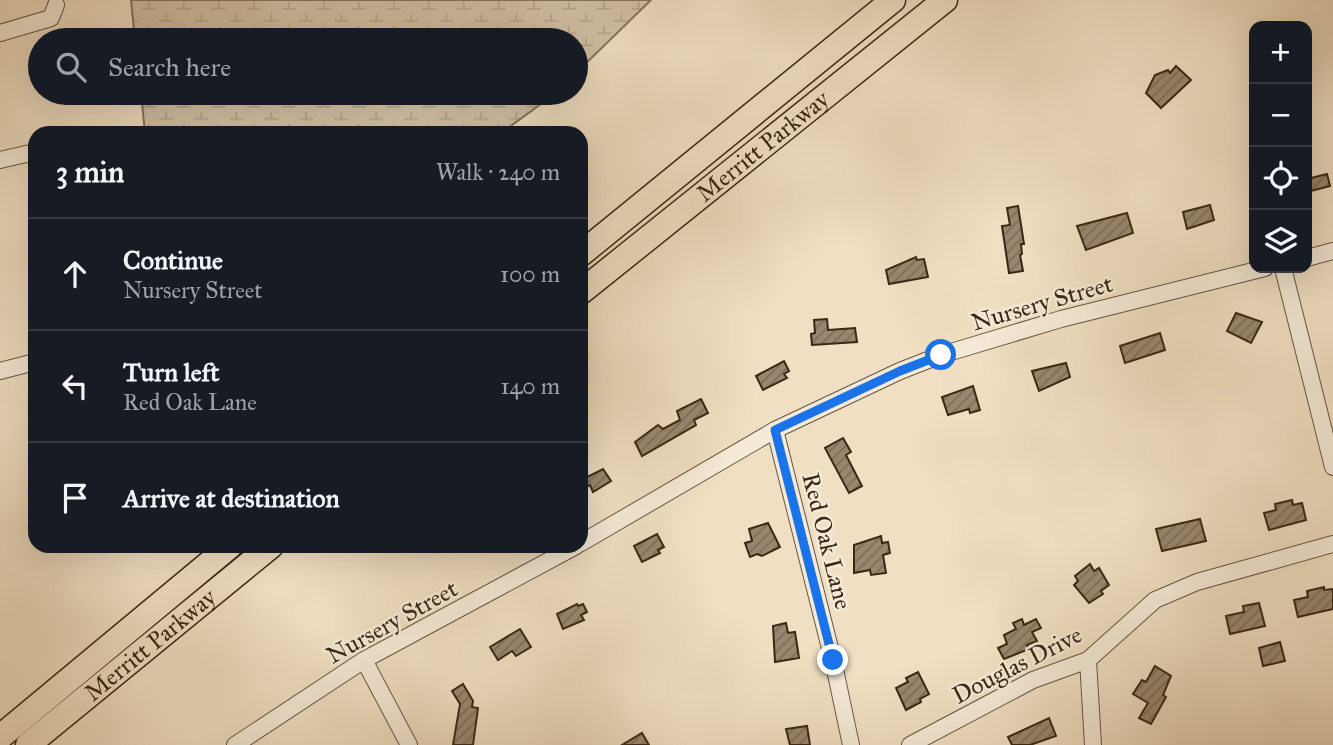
<!DOCTYPE html>
<meta charset="utf-8">
<style>
:root{--surface:#171b24;--page:#242831;--text:#f1f3f6;--muted:#9ea1a6;--line:#363941}
body{margin:0;font-family:"IM FELL Great Primer",serif;background:var(--page);color:var(--text)}
.controls{position:absolute;right:21px;top:21px;display:grid;overflow:hidden;border-radius:14px;box-shadow:0 7px 28px #0002}
.controls button{width:63px;height:63px;display:grid;place-items:center;padding:0;border:0;border-bottom:2px solid var(--line);background:var(--surface);color:var(--text);font:35px sans-serif}
.stop{position:absolute;width:21px;height:21px;margin:-16px;border:5px solid #1a73e8;border-radius:50%;background:#fff}
.stop.end{background:#1a73e8;border-color:#fff;box-shadow:0 2px 7px #0008}
.list{margin:0;padding:0;list-style:none}
h2{display:flex;justify-content:space-between;align-items:center;height:91px;margin:0;padding:0 28px;font-size:30px}
h2 small{font-size:23px;font-weight:400;color:var(--muted)}
.list li{display:grid;grid-template-columns:46px 1fr auto;gap:21px;align-items:center;box-sizing:border-box;height:112px;padding:0 28px;border-top:2px solid var(--line)}
.list b{display:block;font-size:26px;white-space:nowrap}
.list p{margin:0;font-size:23px;white-space:nowrap;color:var(--muted)}
.list em{font-size:23px;font-style:normal;color:var(--muted)}
.icon{flex:none;width:38px;height:38px;fill:none;stroke:currentColor;stroke-width:2;stroke-linecap:round;stroke-linejoin:round}
.map{position:relative;flex:none;width:1333px;height:745px;overflow:hidden}
.search{position:absolute;background:var(--surface);box-shadow:0 7px 28px #0002;left:28px;top:28px;width:560px;height:77px;display:flex;align-items:center;gap:18px;box-sizing:border-box;padding:0 24px;border-radius:38px;color:var(--muted);font-size:26px}
.panel{position:absolute;background:var(--surface);box-shadow:0 7px 28px #0002;left:28px;top:126px;width:560px;height:427px;border-radius:21px}
.map>svg:first-child{display:block}
</style>
<div class="map">
<svg width="1333" height="745" viewBox="0 0 1333 745">
<defs>
<pattern id="wetland-marsh" width="20" height="14" patternUnits="userSpaceOnUse" patternTransform="scale(1.75)"><rect width="20" height="14" fill="#d1c0a4"/><path d="M1 5h8M5 5V1M11 12h8M15 12V8" fill="none" stroke="#b4a58c"/></pattern>
<pattern id="building-hatch" width="6" height="6" patternUnits="userSpaceOnUse" patternTransform="scale(1.75)"><rect width="6" height="6" fill="#98876e"/><path d="M-1 1l2-2M0 6l6-6M5 7l2-2" fill="none" stroke="#7d6e59"/></pattern>
</defs>
<rect width="100%" height="100%" fill="#f0dfc2"/>
<filter id="stains"><feTurbulence type="fractalNoise" baseFrequency=".00286" numOctaves="4"/><feColorMatrix values="0 0 0 0 .2 0 0 0 0 .09 0 0 0 0 .02 0 0 0 .5 -.17"/></filter>
<radialGradient id="worn" r=".72"><stop offset=".6" stop-color="#630" stop-opacity="0"/><stop offset="1" stop-color="#630" stop-opacity=".3"/></radialGradient>
<g fill="url(#wetland-marsh)" stroke="#85745c" stroke-width="2">
<path d="M131,0H651L576,73V40H135Z"/>
<path d="M141,93H556L501,133H145Z"/>
</g>
<g fill="url(#building-hatch)" stroke="#392814" stroke-width="2">
<path d="M1176,66L1191,80L1161,108L1146,93L1155,75L1168,70L1170,73Z"/>
<path d="M1327,174L1330,186L1307,192V179Z"/>
<path d="M1210,205L1214,220L1187,229L1183,212Z"/>
<path d="M1018,206L1024,244H1021L1022,254L1020,255L1023,271L1009,273L1002,226L1010,225L1007,208Z"/>
<path d="M1127,213L1133,233L1086,250L1077,226Z"/>
<path d="M916,257L917,260L924,259L928,277L889,284L886,270Z"/>
<path d="M1236,313L1262,322L1251,343L1227,331Z"/>
<path d="M827,319L828,330L855,328L857,342L812,345L811,334L815,333L814,320Z"/>
<path d="M1160,333L1165,350L1125,363L1120,346Z"/>
<path d="M784,361L789,371L784,374L787,378L763,390L756,376Z"/>
<path d="M1066,363L1070,377L1039,391L1032,371Z"/>
<path d="M973,386L980,410L970,413L969,409L948,415L942,397Z"/>
<path d="M701,399L708,413L694,420L696,425L642,456L635,442L658,425L663,429L680,420L677,411Z"/>
<path d="M843,438L851,452L846,455L862,486L849,493L825,448Z"/>
<path d="M603,469L611,481L593,492L590,485L581,491V480Z"/>
<path d="M1292,500L1293,505L1302,503L1306,520L1269,530L1264,513L1276,510L1275,504Z"/>
<path d="M1200,519L1206,541L1162,551L1156,529Z"/>
<path d="M768,523L780,547L762,556L757,554L750,557L745,543L752,541L749,529Z"/>
<path d="M657,534L664,547L658,550L660,553L642,562L634,546Z"/>
<path d="M881,536L882,543L888,542L890,553L883,555L886,573L871,575L870,570L854,573V545Z"/>
<path d="M1090,564L1094,571L1099,568L1109,585L1101,591L1103,594L1089,603L1074,585L1078,581L1075,576Z"/>
<path d="M1324,587V590L1333,589V609L1298,617L1294,600L1308,597L1307,591Z"/>
<path d="M1259,603L1265,626L1230,634L1226,616L1244,612L1243,606Z"/>
<path d="M577,604L578,606L583,604L587,612L581,615L584,620L563,629L557,614Z"/>
<path d="M1022,619L1024,625L1036,619L1041,628L1032,632L1037,641L1027,645L1029,649L1004,659L998,648L1007,644L1004,635L1016,629L1013,623Z"/>
<path d="M786,623L788,633L795,632L799,658L775,662L773,626Z"/>
<path d="M520,629L531,647L516,656L512,651L498,660L490,647Z"/>
<path d="M1280,642L1285,661L1263,666L1259,648Z"/>
<path d="M1155,666L1171,676L1163,695L1166,697L1151,724L1139,718L1148,703L1133,694L1142,680L1146,682Z"/>
<path d="M918,672L929,694L920,699L921,702L906,710L896,688L908,682L906,678Z"/>
<path d="M463,684L473,701L472,707L478,708L473,745H453L460,704L452,691Z"/>
<path d="M1049,718L1056,736L1030,745H1012L1008,737Z"/>
<path d="M807,726L810,745H790L786,729Z"/>
<path d="M642,733L649,745H622Z"/>
</g>
<g fill="none" stroke-linecap="round" stroke-linejoin="round">
<defs>
<g id="minor">
<path d="M0,33L51,18L56,5"/>
<path d="M0,160L35,152"/>
<path d="M1307,258L1333,251"/>
<path d="M1283,268L1333,467"/>
<path d="M0,371L35,362"/>
<path d="M775,430L833,660L851,745"/>
<path d="M581,543L775,430L900,371L941,355L1061,319L1265,268"/>
<path d="M364,660L409,745"/>
<path d="M1088,660L1093,745"/>
<path d="M235,745L364,660L576,546"/>
<path d="M910,745L1033,680L1088,660L1155,600L1197,582L1333,544"/>
</g>
<g id="highway">
<path d="M581,254L893,0"/>
<path id="s1" d="M581,292L945,0"/>
<path d="M0,737L230,546"/>
<path id="s2" d="M28,745L271,546"/>
</g>
</defs>
<use href="#minor" stroke="#675640" stroke-width="18"/>
<use href="#highway" stroke="#392814" stroke-width="27"/>
<use href="#minor" stroke="#f5ead7" stroke-width="16"/>
<use href="#highway" stroke="#f0dfc2" stroke-width="24"/>
</g>
<g fill="none" stroke-linecap="round" stroke-linejoin="round">
<path stroke="#1a73e8" stroke-width="9" d="M833,660L775,430L900,371L941,355"/>
</g>
<g text-anchor="middle" stroke-width="5" stroke-linejoin="round" paint-order="stroke">
<g font-size="24" fill="#392814" stroke="#f5ead7">
<text dy="8" stroke="none"><textPath href="#s1" startOffset="233">Merritt Parkway</textPath></text>
<text transform="translate(1042 303) rotate(-16)" y="8">Nursery Street</text>
<text transform="translate(827 541) rotate(76)" y="8">Red Oak Lane</text>
<text transform="translate(392 622) rotate(-29)" y="8">Nursery Street</text>
<text dy="8" stroke="none"><textPath href="#s2" startOffset="158">Merritt Parkway</textPath></text>
<text transform="translate(1017 665) rotate(-27)" y="8">Douglas Drive</text>
</g>
</g>
<rect width="100%" height="100%" filter="url(#stains)"/>
<rect width="100%" height="100%" fill="url(#worn)"/>
</svg>
<div class="controls">
<button>+</button>
<button>−</button>
<button><svg class="icon" aria-label="locate" viewBox="0 0 24 24"><circle cx="12" cy="12" r="6"/><path d="M12 2v4M12 18v4M2 12h4M18 12h4"/></svg></button>
<button><svg class="icon" aria-label="layers" viewBox="0 0 24 24"><path d="M12 4l9 5-9 5-9-5zM3 14l9 5 9-5"/></svg></button>
</div>
<div class="stop" style="left:941px;top:355px"></div>
<div class="stop end" style="left:833px;top:660px"></div>
<div class="search"><svg class="icon" aria-label="search" viewBox="0 0 24 24"><circle cx="10" cy="10" r="6"/><path d="M15 15l6 6"/></svg>Search here</div>
<section class="panel">
<h2>3 min<small>Walk · 240 m</small></h2>
<ul class="list">
<li><svg class="icon" aria-label="ahead" viewBox="0 0 24 24"><path d="M12 20V5M6 11l6-6 6 6"/></svg><div><b>Continue</b><p>Nursery Street</p></div><em>100 m</em></li>
<li><svg class="icon" aria-label="left" viewBox="0 0 24 24"><path d="M17 20v-9H6M10 6l-5 5 5 5"/></svg><div><b>Turn left</b><p>Red Oak Lane</p></div><em>140 m</em></li>
<li><svg class="icon" aria-label="arrive" viewBox="0 0 24 24"><path d="M6 21V4h12l-3 4 3 4H6"/></svg><div><b>Arrive at destination</b></div></li>
</ul>
</section>
</div>
